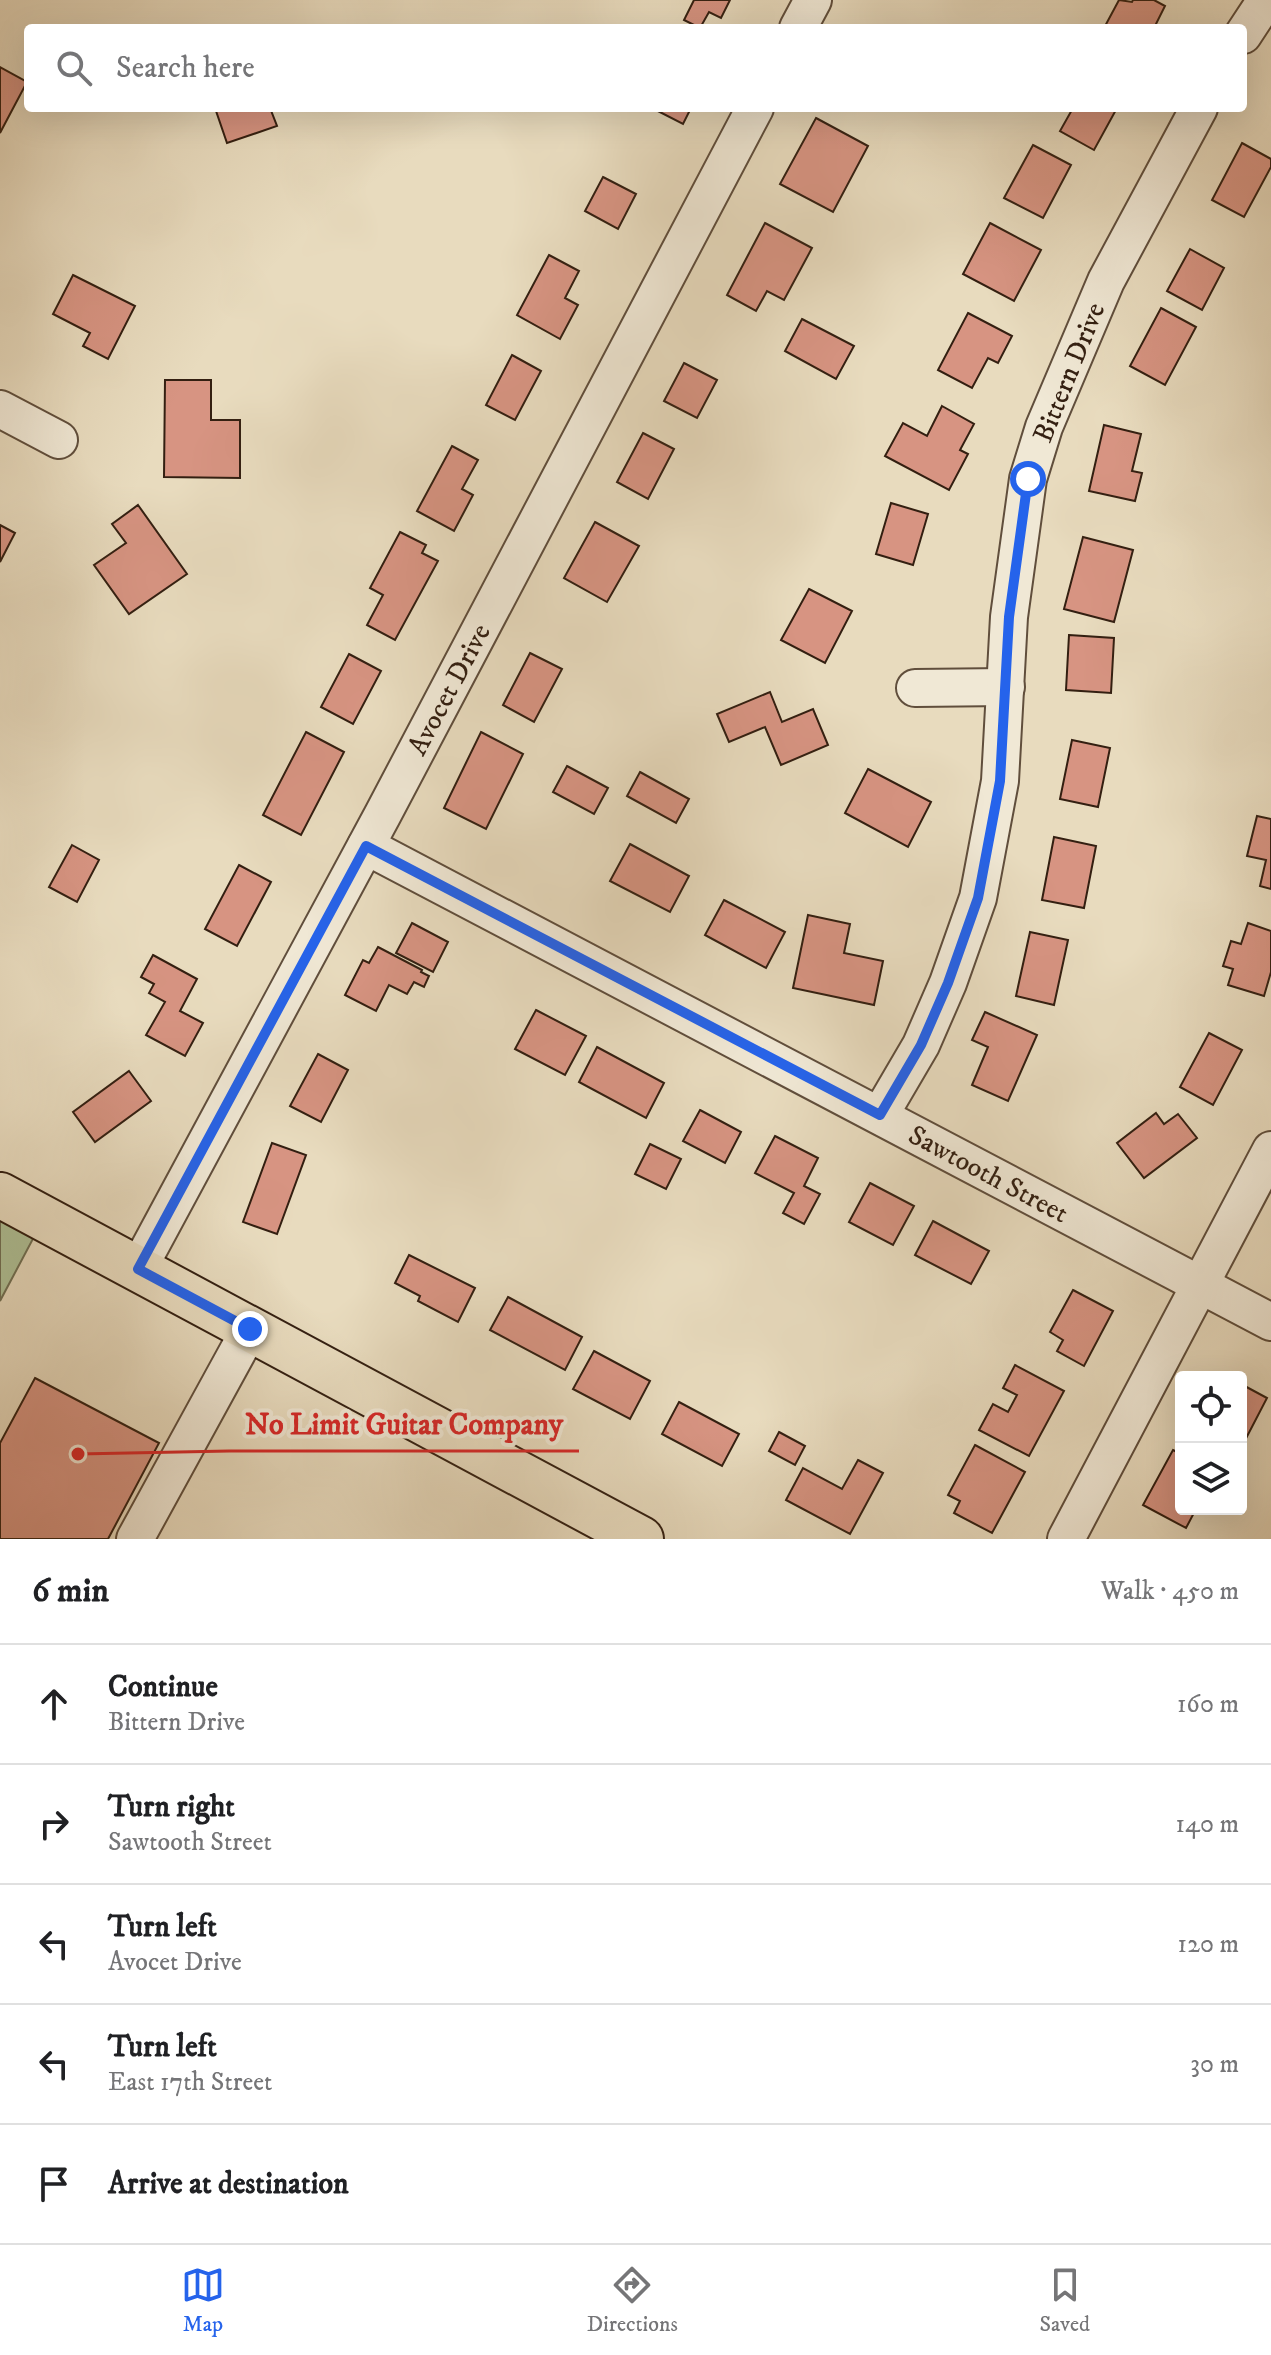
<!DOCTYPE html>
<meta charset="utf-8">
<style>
:root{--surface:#fff;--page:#f2f2f2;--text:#202124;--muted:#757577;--line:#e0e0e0;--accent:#2563eb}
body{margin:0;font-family:"IM FELL DW Pica",serif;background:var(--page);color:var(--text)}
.controls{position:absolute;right:24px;bottom:24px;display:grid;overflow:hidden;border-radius:8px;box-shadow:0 8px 32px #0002}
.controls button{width:72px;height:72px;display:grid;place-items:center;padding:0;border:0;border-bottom:2px solid var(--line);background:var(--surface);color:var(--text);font:40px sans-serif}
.stop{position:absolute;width:24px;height:24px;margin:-18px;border:6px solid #2563eb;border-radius:50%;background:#fff}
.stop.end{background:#2563eb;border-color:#fff;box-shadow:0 2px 8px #0008}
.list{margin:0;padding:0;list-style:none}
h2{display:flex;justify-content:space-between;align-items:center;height:104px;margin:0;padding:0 32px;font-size:34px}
h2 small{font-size:26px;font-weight:400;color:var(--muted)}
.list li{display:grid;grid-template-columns:52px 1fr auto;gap:24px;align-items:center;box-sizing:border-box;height:120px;padding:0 32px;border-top:2px solid var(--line)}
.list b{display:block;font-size:30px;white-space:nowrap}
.list p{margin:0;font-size:26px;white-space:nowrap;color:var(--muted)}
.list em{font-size:26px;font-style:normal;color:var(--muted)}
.icon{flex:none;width:44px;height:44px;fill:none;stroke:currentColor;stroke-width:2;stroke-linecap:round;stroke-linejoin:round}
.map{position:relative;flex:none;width:1271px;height:1539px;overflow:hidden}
.search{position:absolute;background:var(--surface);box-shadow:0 8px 32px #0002;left:24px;right:24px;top:24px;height:88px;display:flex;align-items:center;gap:20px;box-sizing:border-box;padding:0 28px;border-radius:8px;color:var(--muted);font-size:30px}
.sheet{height:704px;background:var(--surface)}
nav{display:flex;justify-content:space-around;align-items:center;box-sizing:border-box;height:112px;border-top:2px solid var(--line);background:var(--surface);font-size:22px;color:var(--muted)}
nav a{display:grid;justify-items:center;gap:4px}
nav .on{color:var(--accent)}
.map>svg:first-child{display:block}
</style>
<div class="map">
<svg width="1271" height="1539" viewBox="0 0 1271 1539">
<rect width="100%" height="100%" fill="#e8dbbe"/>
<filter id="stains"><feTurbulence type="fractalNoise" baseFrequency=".0025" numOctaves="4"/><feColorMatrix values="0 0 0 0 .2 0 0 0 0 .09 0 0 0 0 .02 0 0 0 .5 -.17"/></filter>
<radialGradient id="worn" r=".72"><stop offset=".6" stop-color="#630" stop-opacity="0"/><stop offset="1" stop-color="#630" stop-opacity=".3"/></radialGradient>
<path fill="#afc197" stroke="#717054" stroke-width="2" d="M0,1195L44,1218L0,1301Z"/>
<g fill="#d79482" stroke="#331f11" stroke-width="2">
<path d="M694,0H730L721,18L709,12L700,28L684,20Z"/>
<path d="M1119,0L1132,2L1133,0H1154L1165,6L1154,28H1104Z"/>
<path d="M0,67L27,82L0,133Z"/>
<path d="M215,108H270L277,126L227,143Z"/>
<path d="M652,108H691L683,124Z"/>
<path d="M1073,108H1117L1094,150L1060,131Z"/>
<path d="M816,118L868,146L833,212L780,184Z"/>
<path d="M1242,143L1271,159V167L1244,217L1212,200Z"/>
<path d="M1033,145L1071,165L1043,218L1004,198Z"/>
<path d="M603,177L636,194L618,229L585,211Z"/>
<path d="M765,223L812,248L784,300L767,291L756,311L727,295Z"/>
<path d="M990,223L1041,250L1014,301L963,274Z"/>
<path d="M1190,249L1224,268L1202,310L1167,291Z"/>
<path d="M549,255L579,271L565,298L578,305L560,339L517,315Z"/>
<path d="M73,275L135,306L108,359L83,346L90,333L53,314Z"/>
<path d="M1161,308L1196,327L1165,385L1130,366Z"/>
<path d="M968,313L1012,336L998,363L988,358L972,388L938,370Z"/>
<path d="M802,319L854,346L836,379L785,351Z"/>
<path d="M512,355L541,371L515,420L486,405Z"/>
<path d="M684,363L717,380L697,418L664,401Z"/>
<path d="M165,380H211V420H240V478L164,477Z"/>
<path d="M942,406L974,424L960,450L968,454L949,490L885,456L903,423L927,436Z"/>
<path d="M1104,425L1141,434L1132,471L1142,473L1135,501L1089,491Z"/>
<path d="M643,433L674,449L648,499L617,482Z"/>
<path d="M452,446L478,460L462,489L473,495L454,531L417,511Z"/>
<path d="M891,503L928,514L913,565L876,554Z"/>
<path d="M138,505L187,574L129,614L94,565L126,543L112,524Z"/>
<path d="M595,522L639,546L607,602L564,578Z"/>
<path d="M0,525L15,533L0,562Z"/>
<path d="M400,532L426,545L422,553L438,561L395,640L367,625L383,595L370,588Z"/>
<path d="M1083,537L1133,550L1114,622L1064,609Z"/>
<path d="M809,589L852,611L825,663L781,640Z"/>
<path d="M1069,635L1114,638L1111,693L1066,690Z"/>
<path d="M530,653L562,669L534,722L503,705Z"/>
<path d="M349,654L381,671L353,724L321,707Z"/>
<path d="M770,692L782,722L813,709L828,745L781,765L765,727L729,742L717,714Z"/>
<path d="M306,732L344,752L301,835L263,815Z"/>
<path d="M481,732L523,754L486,829L444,808Z"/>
<path d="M1072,740L1110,748L1098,807L1060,799Z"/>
<path d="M567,766L608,788L594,814L553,792Z"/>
<path d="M868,769L931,802L908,847L845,813Z"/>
<path d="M640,772L689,799L676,823L627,796Z"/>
<path d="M1257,816L1271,819V889L1260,886L1266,860L1247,856Z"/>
<path d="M1054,837L1096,846L1084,908L1042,900Z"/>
<path d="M630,844L689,876L670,912L610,881Z"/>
<path d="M72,845L99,860L77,902L49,887Z"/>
<path d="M239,865L271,882L237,946L205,929Z"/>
<path d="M724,900L785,932L766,968L705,935Z"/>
<path d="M808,915L850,924L844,953L883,961L874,1005L793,988Z"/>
<path d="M412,923L448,942L433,972L396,953Z"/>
<path d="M1248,923L1271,931V972L1264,996L1228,985L1233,969L1223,966L1231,941L1241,944Z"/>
<path d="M1030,932L1068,940L1054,1005L1016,996Z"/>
<path d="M378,947L422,970L421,972L429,976L424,987L414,982L407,994L389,985L376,1011L345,995L363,960L369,963Z"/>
<path d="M153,955L197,979L180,1011L203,1023L185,1056L146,1035L165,1002L149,993L154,984L141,977Z"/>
<path d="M536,1010L586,1036L565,1075L515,1049Z"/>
<path d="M985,1012L1037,1035L1008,1101L972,1085L988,1047L972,1040Z"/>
<path d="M1209,1033L1242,1050L1213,1105L1180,1087Z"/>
<path d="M597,1047L664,1083L646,1118L579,1082Z"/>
<path d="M318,1054L348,1070L321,1122L290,1106Z"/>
<path d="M129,1071L151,1101L95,1142L73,1112Z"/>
<path d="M700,1110L741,1132L725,1163L683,1141Z"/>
<path d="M1156,1113L1164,1124L1178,1114L1197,1138L1144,1178L1117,1143Z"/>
<path d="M775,1136L818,1158L804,1186L820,1194L804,1224L783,1213L794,1193L755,1173Z"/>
<path d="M272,1143L306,1155L277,1234L243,1222Z"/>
<path d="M650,1144L681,1159L666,1189L635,1174Z"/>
<path d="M870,1183L914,1206L893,1245L849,1222Z"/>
<path d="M933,1221L989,1251L971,1284L915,1255Z"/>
<path d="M409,1255L475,1288L458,1322L418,1301L420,1296L395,1283Z"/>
<path d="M1073,1290L1113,1311L1084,1366L1057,1351L1063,1340L1050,1332Z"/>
<path d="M508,1297L582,1337L565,1370L490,1330Z"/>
<path d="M594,1351L650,1381L630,1419L573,1389Z"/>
<path d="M1015,1365L1064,1391L1029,1456L979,1430L993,1404L1008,1412L1017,1395L1003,1388Z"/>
<path d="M35,1378L159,1443L108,1539H0V1443Z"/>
<path d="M1241,1384L1267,1398L1241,1448Z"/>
<path d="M679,1402L739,1434L722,1466L662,1434Z"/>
<path d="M779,1432L805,1446L795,1465L769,1451Z"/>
<path d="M975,1445L1025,1472L992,1533L954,1513L960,1501L948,1495Z"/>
<path d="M1173,1450L1181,1454V1509H1196L1186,1528L1143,1505Z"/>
<path d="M858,1460L883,1473L850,1534L786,1500L803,1468L842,1489Z"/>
</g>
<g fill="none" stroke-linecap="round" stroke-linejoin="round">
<defs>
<g id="minor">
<path d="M798,28L813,0"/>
<path d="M1243,35L1266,0"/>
<path d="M0,409L59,440"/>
<path d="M915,688L1006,687"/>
<path d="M366,846L1271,1322"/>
<path d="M880,1115L921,1045L948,983L978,898L1000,781L1009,617L1028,479L1044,427L1106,281L1199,108"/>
<path d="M138,1269L383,814L755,108"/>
<path d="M135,1539L250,1329"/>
<path d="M1066,1539L1271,1150"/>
</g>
<path id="major" d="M0,1195L641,1539"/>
</defs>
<use href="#minor" stroke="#604e3c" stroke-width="40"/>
<use href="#major" stroke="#331f11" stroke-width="48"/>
<use href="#minor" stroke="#f0e8d5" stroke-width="36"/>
<use href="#major" stroke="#e8dbbe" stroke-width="44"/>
</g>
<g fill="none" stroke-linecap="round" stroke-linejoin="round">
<path stroke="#2563eb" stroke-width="10" d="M250,1329L138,1269L366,846L880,1115L921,1045L948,983L978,898L1000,781L1009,617L1028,479"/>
</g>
<g text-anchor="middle" stroke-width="8" stroke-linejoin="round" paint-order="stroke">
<g font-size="28" fill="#331f11" stroke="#f0e8d5">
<text transform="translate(1068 372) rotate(-68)" y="10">Bittern Drive</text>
<text transform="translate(448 689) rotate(-62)" y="10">Avocet Drive</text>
<text transform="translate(989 1173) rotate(28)" y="10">Sawtooth Street</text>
</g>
</g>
<path fill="none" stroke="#d62828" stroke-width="3" d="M78 1454L229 1451H579"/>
<circle fill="#d62828" stroke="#f0e8d5" stroke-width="3" cx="78" cy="1454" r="8"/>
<g font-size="30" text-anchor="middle" font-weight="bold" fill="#d62828" stroke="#f0e8d5" stroke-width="8" stroke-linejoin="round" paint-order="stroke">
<text x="404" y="1434">No Limit Guitar Company</text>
</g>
<rect width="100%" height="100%" filter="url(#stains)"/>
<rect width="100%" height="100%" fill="url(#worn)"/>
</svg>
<div class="controls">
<button><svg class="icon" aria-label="locate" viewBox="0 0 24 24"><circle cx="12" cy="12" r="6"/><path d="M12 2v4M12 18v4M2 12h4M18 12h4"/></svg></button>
<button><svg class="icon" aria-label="layers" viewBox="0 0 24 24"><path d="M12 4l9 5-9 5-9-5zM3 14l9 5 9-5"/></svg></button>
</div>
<div class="stop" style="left:1028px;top:479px"></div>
<div class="stop end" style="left:250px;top:1329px"></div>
<div class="search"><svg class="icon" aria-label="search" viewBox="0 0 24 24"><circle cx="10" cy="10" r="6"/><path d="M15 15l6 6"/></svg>Search here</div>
</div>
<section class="sheet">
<h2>6 min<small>Walk · 450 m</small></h2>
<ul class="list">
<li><svg class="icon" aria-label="ahead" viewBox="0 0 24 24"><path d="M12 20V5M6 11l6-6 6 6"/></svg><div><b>Continue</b><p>Bittern Drive</p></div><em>160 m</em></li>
<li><svg class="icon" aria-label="right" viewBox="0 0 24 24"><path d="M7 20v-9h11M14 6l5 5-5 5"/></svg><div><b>Turn right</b><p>Sawtooth Street</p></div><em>140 m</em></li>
<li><svg class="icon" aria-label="left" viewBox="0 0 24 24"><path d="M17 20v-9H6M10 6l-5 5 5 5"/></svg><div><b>Turn left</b><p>Avocet Drive</p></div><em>120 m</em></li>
<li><svg class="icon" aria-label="left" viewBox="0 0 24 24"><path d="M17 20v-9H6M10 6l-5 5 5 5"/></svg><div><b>Turn left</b><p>East 17th Street</p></div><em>30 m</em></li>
<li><svg class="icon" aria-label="arrive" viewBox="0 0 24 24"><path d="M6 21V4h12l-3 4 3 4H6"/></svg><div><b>Arrive at destination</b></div></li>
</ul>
</section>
<nav>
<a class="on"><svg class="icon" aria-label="map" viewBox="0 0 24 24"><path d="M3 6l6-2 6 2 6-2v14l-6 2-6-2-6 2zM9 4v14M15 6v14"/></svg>Map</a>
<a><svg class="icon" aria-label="directions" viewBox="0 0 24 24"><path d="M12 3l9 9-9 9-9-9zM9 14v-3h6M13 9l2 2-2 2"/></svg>Directions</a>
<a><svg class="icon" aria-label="saved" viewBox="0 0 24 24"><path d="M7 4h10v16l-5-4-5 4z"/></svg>Saved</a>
</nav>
